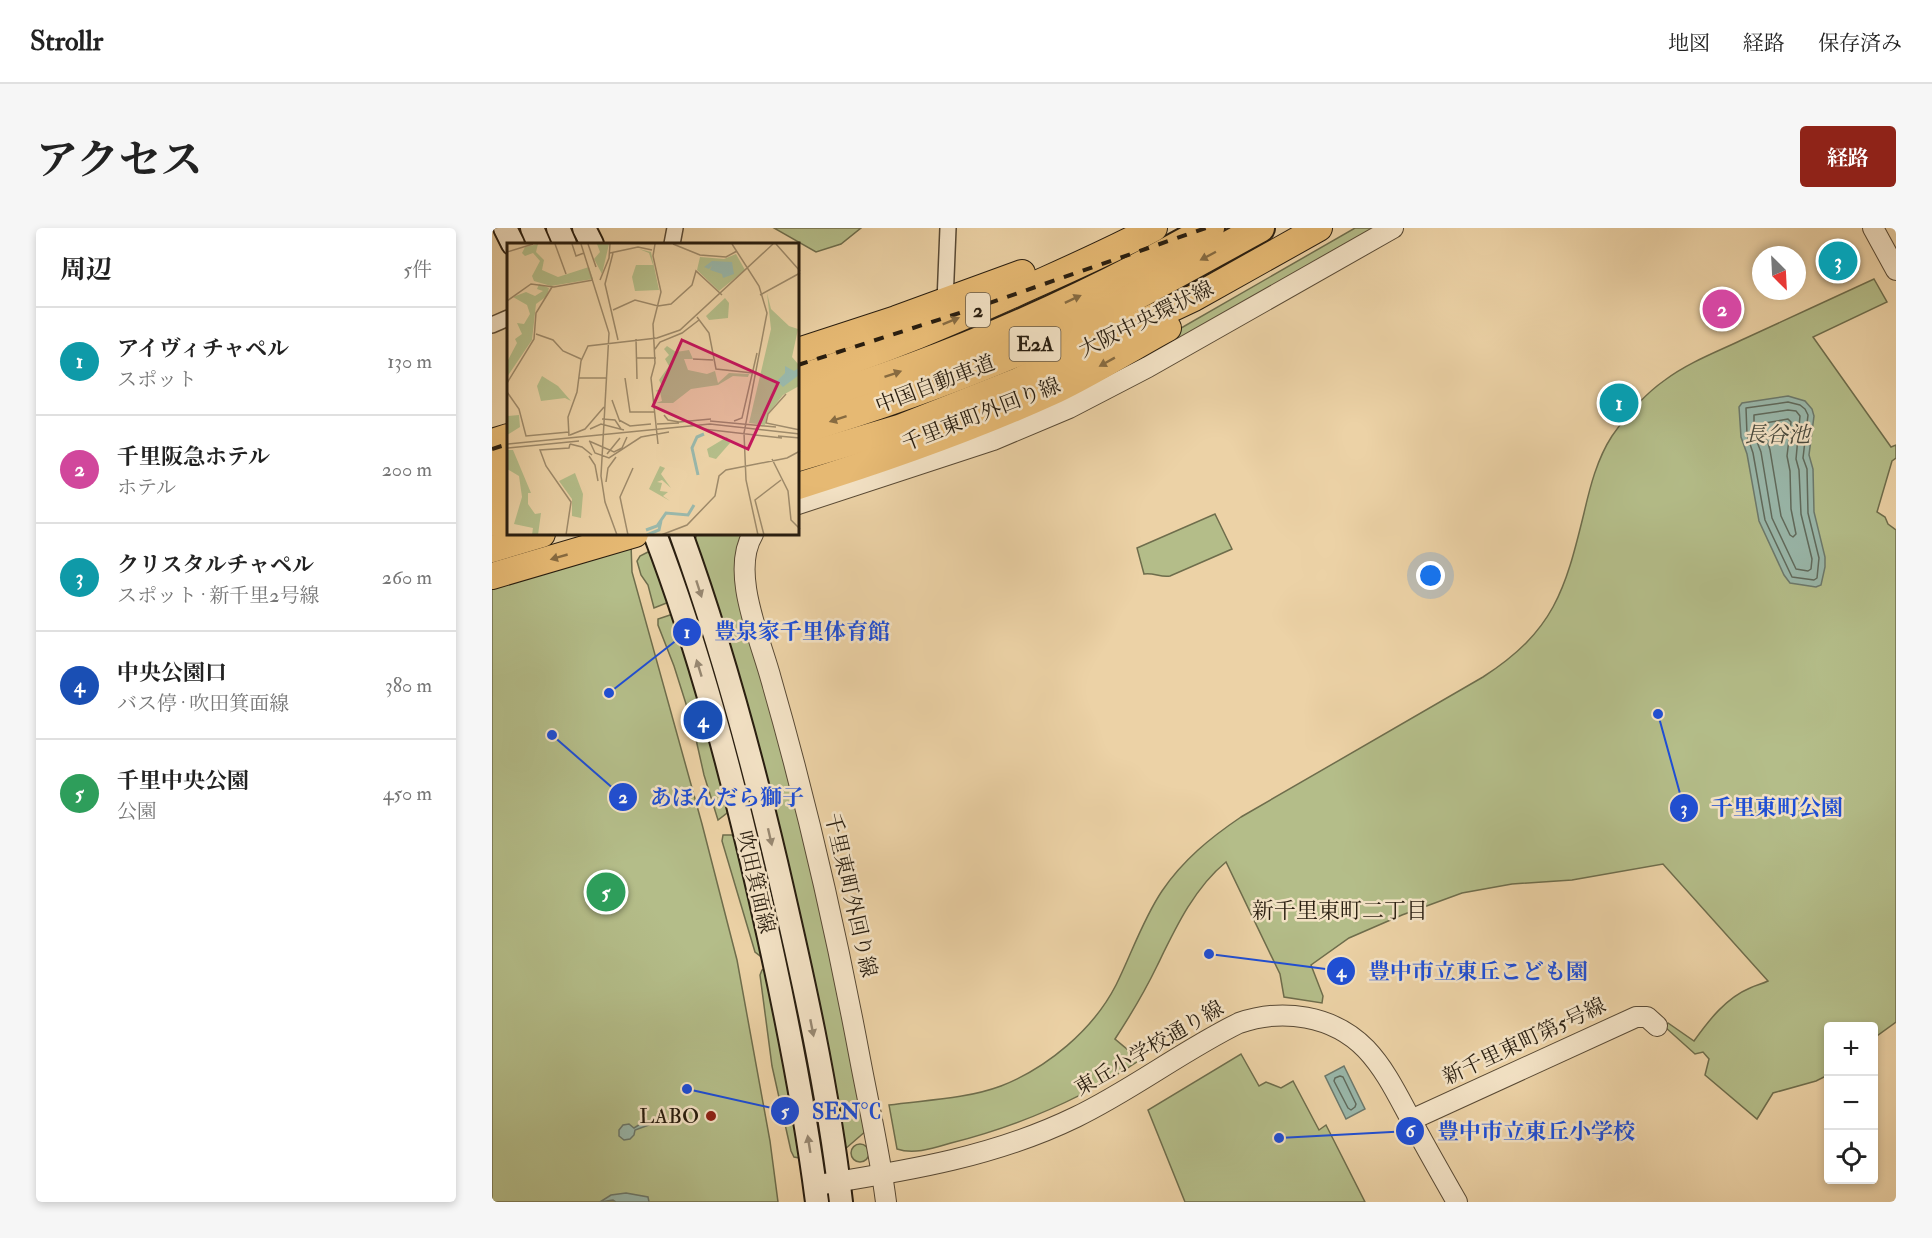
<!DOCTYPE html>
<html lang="ja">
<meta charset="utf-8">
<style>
:root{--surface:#fff;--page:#f6f6f6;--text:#222;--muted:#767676;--line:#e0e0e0;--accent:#8f2418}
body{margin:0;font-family:"IM FELL Double Pica","Noto Serif JP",serif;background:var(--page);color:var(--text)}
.controls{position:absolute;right:18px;bottom:18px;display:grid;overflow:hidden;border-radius:6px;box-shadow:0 3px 9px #0003}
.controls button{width:54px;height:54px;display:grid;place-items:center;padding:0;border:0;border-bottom:2px solid var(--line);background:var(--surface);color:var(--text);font:30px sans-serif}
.compass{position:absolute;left:1260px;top:18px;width:54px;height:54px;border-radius:50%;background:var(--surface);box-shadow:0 3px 9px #0003;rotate:156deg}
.you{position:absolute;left:939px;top:348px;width:21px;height:21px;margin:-15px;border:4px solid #fff;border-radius:50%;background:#1a73e8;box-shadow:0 0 0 9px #1a73e833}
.badge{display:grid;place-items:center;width:39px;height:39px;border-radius:50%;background:var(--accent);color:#fff;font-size:20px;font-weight:700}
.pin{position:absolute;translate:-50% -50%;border:3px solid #fff;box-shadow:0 2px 6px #0006}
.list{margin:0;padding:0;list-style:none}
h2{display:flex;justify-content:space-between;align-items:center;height:78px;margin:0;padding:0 24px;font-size:26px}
h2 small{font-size:20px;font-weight:400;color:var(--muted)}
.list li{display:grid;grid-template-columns:39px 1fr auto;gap:18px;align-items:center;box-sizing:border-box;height:108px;padding:0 24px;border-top:2px solid var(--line)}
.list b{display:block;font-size:22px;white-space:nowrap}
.list p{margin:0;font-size:20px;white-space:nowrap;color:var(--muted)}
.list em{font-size:20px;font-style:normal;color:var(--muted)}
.icon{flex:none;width:33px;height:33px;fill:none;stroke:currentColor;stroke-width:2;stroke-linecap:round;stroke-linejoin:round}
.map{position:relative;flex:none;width:1404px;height:974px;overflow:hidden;border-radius:6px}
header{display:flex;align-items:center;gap:36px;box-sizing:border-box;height:84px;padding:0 30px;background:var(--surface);border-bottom:2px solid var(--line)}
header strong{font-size:28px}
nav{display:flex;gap:33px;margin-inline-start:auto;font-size:21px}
.intro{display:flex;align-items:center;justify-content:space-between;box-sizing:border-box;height:144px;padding:0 36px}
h1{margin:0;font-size:42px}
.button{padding:15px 27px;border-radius:6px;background:var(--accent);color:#fff;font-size:21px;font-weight:700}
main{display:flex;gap:36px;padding:0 36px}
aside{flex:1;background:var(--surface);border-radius:6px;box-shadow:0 3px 9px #0003}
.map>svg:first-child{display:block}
</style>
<header>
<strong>Strollr</strong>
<nav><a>地図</a><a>経路</a><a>保存済み</a></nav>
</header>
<div class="intro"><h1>アクセス</h1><a class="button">経路</a></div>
<main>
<aside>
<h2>周辺<small>5件</small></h2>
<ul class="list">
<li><span class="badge" style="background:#0f9aa8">1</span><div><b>アイヴィチャペル</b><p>スポット</p></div><em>130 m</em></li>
<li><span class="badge" style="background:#d1479c">2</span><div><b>千里阪急ホテル</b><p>ホテル</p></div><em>200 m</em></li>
<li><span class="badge" style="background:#0f9aa8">3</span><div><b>クリスタルチャペル</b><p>スポット · 新千里2号線</p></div><em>260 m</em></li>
<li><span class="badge" style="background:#1a4fb4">4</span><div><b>中央公園口</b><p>バス停 · 吹田箕面線</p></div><em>380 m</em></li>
<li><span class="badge" style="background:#2e9e5b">5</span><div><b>千里中央公園</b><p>公園</p></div><em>450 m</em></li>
</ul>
</aside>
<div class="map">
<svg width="1404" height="974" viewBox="0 0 1404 974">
<rect width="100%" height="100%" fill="#ecd2a6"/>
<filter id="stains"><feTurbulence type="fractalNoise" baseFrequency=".00333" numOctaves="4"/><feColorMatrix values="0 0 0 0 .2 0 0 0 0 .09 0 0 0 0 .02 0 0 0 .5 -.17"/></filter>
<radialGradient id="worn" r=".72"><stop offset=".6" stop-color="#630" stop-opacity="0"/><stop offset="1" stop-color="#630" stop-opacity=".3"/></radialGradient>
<g fill="#b4bd89" stroke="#6e6d4c" stroke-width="1.5">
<path d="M282,0H369L349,16L324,24Z"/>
<path d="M863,0H889L637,143L475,206L677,107Z"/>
<path d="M1382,51L1395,74L1321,109L1399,219L1404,217V230L1400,233L1385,284L1393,289L1396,296L1404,302V794L1382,810V798H1336V847L1324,853L1281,865L1265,891L1213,847L1217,831L1211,824L1203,826L1173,799L1176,795L1202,813C1217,792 1234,770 1258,760C1264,757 1270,756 1276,753L1171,636L1080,652L1020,656L970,665L910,687L857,710L819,737L831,768L830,775L792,769L788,746L734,634C702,660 683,701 665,738C653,763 638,788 623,811L648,832C590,871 526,898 459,915C442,920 422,927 405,921L397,877C434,872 474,871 509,858C555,840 601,802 624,757C639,727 651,691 670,663C691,632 718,610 749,589L991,449C1062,403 1073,363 1092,285C1098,259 1105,231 1120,208C1134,188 1153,166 1173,152C1197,134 1227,123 1254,110C1297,90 1339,71 1382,51Z"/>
<path d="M723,286L740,321L678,348C669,350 661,344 652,346L645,320Z"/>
<path d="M205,306H251L246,320L243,343L301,551L375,902L352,922L202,315Z"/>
<path d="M139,316L140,344L210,596L245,732L278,913L286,974H0V355Z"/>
<path d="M156,324L162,329L177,374L162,380L156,357L149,347L145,333L148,328Z"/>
<path d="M181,386L211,480L208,481V492L215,505H217L236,577L235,585L226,592L212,547L201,498L182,438L166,397V391Z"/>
<path d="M231,607H240L248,615L272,731L263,724L230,613Z"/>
<path d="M274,636L307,779L332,926L327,927L270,639Z"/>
<path d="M275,739L308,930L302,929L299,923L280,838L268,747L270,742Z"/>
<path d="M749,826L767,858L774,854L789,860L801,853L827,902L834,897L873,974H693L656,882Z"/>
<circle cx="368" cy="925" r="9"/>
</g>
<g fill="#99b7aa" stroke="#6c796c" stroke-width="1.5">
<path d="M1296,168L1313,173L1320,181L1322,188L1317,227L1321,241L1322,284L1333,329V339L1329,357L1324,359L1298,355L1292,347L1267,293L1255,226L1249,209L1247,179L1250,175Z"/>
<path d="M852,838L873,881L854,891L833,848Z"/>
<path d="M153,893L157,895V897L143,902L142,907L138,911L132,912L127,908V902L131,897L137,896L142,900Z"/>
<path d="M134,965L156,969L157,974H124L121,972L108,974L119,967Z"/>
</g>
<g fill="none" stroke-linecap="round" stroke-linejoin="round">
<g stroke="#606a5c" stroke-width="1.5">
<path d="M1296,174L1308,177L1313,181L1316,187L1311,230L1315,241L1316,285L1327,330L1325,350L1322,352L1300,349L1273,292L1261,225L1255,207L1254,180Z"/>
<path d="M1296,182L1304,183L1308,188L1304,231L1307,242L1309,286L1320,331L1319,341L1316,343L1304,341L1280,290L1269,224L1262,206V187Z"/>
<path d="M1296,191L1299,194L1295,228L1298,243L1299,281L1304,306L1301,309L1298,307L1289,288L1278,222L1271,198L1273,195Z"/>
<path d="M848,848L851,849L864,876L863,879L859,882L856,880L842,853L843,850Z"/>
</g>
<defs>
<g id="minor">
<path d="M180,16L183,0"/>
<path d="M453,74L456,0"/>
<path d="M0,97L16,90"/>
</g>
<g id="tertiary">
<path d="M1381,0L1404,42"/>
<path d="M306,276L501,212L577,180L656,139L901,0"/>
<path d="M261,306C238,344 268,410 279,451C315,576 344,703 368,831C377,879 388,926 394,974"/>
<path d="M919,892L1144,789H1155L1165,798"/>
<path d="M332,956C419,942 504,928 584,889C640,862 690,823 747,795C790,780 841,787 874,821C893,841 905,866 918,890C933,918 949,946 965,974"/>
</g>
<g id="secondary">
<path d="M13,0L21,16"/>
<path d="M40,0L47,16"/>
<path d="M66,0L73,16"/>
<path d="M92,0L100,16"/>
<path d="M163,306C208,424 240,547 268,669C291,770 312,872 325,974"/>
<path d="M189,306C228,413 258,524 284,634C310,746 336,860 349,974"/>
</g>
<g id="primary">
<path d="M306,123L404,91L530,45"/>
<path d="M306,150C387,126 465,92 542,57C582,39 623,21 662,0"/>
<path d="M0,214L16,209"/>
<path d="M306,230L407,200L526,153L702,70L827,0"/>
<path d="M0,240L16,235"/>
<path d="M306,258C393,231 481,200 564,162C602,144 639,120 676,100"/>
<path d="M0,321L50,306"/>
<path d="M0,348L143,306"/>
</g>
<g id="motorway">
<path d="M306,177C449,135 588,74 718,0"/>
<path d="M306,203C408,172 508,135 603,89C659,61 713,30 768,0"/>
<path d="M0,267L16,262"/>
<path d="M0,294L16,290"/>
</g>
</defs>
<use href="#minor" stroke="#594a35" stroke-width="18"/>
<use href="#tertiary" stroke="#594a35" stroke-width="22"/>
<use href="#secondary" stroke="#281d0f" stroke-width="26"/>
<use href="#primary" stroke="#281d0f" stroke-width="28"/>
<use href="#motorway" stroke="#281d0f" stroke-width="32"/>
<use href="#minor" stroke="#f3e2c5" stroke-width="15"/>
<use href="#tertiary" stroke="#f3e2c5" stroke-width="20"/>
<use href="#secondary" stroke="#f3e2c5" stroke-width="22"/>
<use href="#primary" stroke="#e6b973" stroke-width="26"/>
<use href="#motorway" stroke="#e6b973" stroke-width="28"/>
<g stroke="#281d0f" stroke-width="4" stroke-dasharray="10 10" stroke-linecap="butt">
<path d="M306,137L480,81L714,0"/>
<path d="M0,221L16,216"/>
</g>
</g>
<defs><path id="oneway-solid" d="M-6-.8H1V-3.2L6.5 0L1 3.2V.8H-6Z" transform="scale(1.5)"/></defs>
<g fill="#876b41">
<use href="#oneway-solid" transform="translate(716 28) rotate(152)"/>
<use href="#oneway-solid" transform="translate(581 71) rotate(-25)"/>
<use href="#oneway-solid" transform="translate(459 93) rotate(-22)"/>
<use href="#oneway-solid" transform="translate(615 134) rotate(151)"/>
<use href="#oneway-solid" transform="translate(401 146) rotate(-19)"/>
<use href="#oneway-solid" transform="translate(346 191) rotate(162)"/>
<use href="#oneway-solid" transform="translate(67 329) rotate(164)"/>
</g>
<g fill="#988973">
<use href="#oneway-solid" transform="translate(207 361) rotate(72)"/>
<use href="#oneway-solid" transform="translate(207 440) rotate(-107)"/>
<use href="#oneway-solid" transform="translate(278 609) rotate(77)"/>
<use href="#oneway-solid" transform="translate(320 800) rotate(79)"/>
<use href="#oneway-solid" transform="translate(317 916) rotate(-99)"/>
</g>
<circle fill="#8f2418" stroke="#f3e2c5" stroke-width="2" cx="219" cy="888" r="6"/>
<g text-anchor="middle" stroke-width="5" stroke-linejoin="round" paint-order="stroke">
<g fill="#f3e2c5" stroke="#655846" stroke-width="1.5">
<rect x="474" y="65" width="24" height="34" rx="4.5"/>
<rect x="517.5" y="99" width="51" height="34" rx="4.5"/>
</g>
<g font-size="20" font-weight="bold" fill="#281d0f">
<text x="486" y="89">2</text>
<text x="543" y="123">E2A</text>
</g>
<g font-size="21" fill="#281d0f" stroke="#f3e2c5">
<text transform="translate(654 91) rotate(-26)" y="7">大阪中央環状線</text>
<text transform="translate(443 156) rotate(-21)" y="7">中国自動車道</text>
<text transform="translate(489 186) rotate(-21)" y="7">千里東町外回り線</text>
<text transform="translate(264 654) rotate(77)" y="7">吹田箕面線</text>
<text transform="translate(359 667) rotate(77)" y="7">千里東町外回り線</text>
<text transform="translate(1032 813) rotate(-25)" y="7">新千里東町第5号線</text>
<text transform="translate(657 820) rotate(-30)" y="7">東丘小学校通り線</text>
</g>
<g font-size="21" fill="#281d0f" stroke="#f3e2c5" text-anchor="end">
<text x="207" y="895">LABO</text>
</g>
<g font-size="22" font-style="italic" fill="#4a4b3e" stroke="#f3e2c5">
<text x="1285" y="214">長谷池</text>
</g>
<g font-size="22" fill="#281d0f" stroke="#f3e2c5">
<text x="848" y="690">新千里東町二丁目</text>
</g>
</g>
<g transform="translate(15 15)">
<rect width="292" height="292" fill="#ecd2a6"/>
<path d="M31,1L29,9L37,17L35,27L51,34L82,24L86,36L44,43L27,38L25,33L33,18L26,10L18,13L15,10L18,4ZM90,1H102L95,31L87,16L93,9ZM132,6L144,9L152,47L128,48L125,34L129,22H146L142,10ZM229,11L238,27L212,48L190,27L193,14L217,16ZM32,41L42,45L40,53L29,61L25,97L0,134L1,117L10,100L8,96L15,91L10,80L17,81L23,71L20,62L6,54L19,49L28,53L36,48L30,46ZM260,50L264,66L282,83L291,86L285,114L292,122V143L276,152L260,172L258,182L242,180L264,86ZM218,55L222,60L221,75L202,77L199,73ZM160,103L169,109L182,107L186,116H177L181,127L200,131L208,128L211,140L222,130L242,131L241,134L226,133L211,142L184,146L166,160H149L155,158L153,149L148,148L156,145L152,137L162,123L158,116L162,112L157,106ZM35,133L51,143L64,158L58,155L34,158L30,143ZM12,172L13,184L0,192V173ZM220,194L223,200L209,216L202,214L200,206ZM0,207H6L24,250H21V261L28,271L34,270L31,292H25L26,285L7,281L15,254L12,233L0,226ZM153,223L158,225L154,231L164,245L155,237L150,239L155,240L153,248L161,249L156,253L163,258L142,246ZM68,230L76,251L74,275L65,273V256L52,238Z" fill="#b4bd89"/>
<path d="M205,18L225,19L227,31L216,35L215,31L203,27L205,22L202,26L197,24ZM278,123L287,128L292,125V132L276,144L270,138L278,130Z" fill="#99b7aa"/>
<path fill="none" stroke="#99b7aa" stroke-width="3" d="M191,232L185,205L190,194L197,191M139,287L150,283L159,270L181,272L187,262M140,292L152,287L154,278"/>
<path fill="none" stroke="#9e8a6a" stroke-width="1.5" d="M48,1L59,31M65,1L69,13L77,10M74,1L102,90L94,233L98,259L110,292M81,1L89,24M148,1L146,13L154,49L146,81L148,120L144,135L151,201M166,1L193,12L219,14L230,8M225,1L252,43L260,70L237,190L239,237L251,292M269,1L293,28M0,9L26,1M103,10L131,4L145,7M106,10L98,41L111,97M93,37L102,15L103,1M253,52L293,30M0,58L24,41L47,44L86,37M106,67L128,57L151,63L164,61L185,42L189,28L215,52M190,74L202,90L209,126L246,130M29,91L46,97L56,108L74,116M129,96L130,136M148,106L153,99L175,90L192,77M130,115H149M186,116L206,117M72,135H99M118,135L123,169H148M0,140L27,96L29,70L45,44M0,149L12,166L19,193L62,189M279,151L261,171L259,180L293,187M105,157L113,179M157,172L161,177L172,179L204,176M95,176L108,177L114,186M112,177L123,183L144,181M203,178L269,184M227,178L235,175L250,110M150,181L172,180M83,186L94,181L117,187M196,186L275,195M63,192L78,186L97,164M62,193L61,174L70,149L74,118L81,103L150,95L173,87L266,1M271,193L293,195M82,198L107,209L115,205L120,194M83,199L88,210L102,215L134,194L162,189M0,201L203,181L293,191M63,201L75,204L85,212M0,205L72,198M100,211L113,195M82,213L88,222L91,238M265,216L281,248L284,277L293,286M99,239L101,225L109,214M59,292L64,259L39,223L33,207L62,205L63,201M121,292L113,254L126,225M154,292L180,282L208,253L212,233L219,227L280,215L293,208M257,292L248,257L274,237"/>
<path fill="#c2185b" fill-opacity="0.15" stroke="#c2185b" stroke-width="3" d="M175,97L271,140L241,206L146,163Z"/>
<rect width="292" height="292" fill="none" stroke="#281d0f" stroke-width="3"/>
</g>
<path fill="none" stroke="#1d4ed8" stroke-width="2" d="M117 465L195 404M60 507L131 569M1166 486L1192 580M717 726L849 743M195 861L293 883M787 910L918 903"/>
<g fill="#1d4ed8" stroke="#f3e2c5" stroke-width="2">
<circle cx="117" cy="465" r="6"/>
<circle cx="60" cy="507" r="6"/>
<circle cx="1166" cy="486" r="6"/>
<circle cx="717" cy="726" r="6"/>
<circle cx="195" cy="861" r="6"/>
<circle cx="787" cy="910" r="6"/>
<circle cx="195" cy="404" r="15"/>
<circle cx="131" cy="569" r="15"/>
<circle cx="1192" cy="580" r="15"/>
<circle cx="849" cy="743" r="15"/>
<circle cx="293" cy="883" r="15"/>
<circle cx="918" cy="903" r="15"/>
</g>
<g font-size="18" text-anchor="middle" font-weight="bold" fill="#fff">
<text x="195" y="410">1</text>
<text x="131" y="575">2</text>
<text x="1192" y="586">3</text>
<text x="849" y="749">4</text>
<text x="293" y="889">5</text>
<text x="918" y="909">6</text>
</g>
<g font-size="22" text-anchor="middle" font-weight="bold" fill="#1d4ed8" stroke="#f3e2c5" stroke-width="5" stroke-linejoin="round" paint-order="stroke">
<text x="310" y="411">豊泉家千里体育館</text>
<text x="235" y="577">あほんだら獅子</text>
<text x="1285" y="587">千里東町公園</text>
<text x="986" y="751">豊中市立東丘こども園</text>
<text x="355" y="891">SEN℃</text>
<text x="1044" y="911">豊中市立東丘小学校</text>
</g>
<rect width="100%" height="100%" filter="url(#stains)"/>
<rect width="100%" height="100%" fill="url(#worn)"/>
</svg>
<div class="controls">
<button>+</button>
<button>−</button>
<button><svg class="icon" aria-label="locate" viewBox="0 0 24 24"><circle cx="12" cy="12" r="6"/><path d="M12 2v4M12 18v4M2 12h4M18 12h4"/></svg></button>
</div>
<svg class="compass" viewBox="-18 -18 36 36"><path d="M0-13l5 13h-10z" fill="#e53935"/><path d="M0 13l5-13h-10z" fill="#767676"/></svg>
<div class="you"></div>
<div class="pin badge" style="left:1127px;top:175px;background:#0f9aa8">1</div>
<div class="pin badge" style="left:1230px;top:81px;background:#d1479c">2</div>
<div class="pin badge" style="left:1346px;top:33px;background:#0f9aa8">3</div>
<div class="pin badge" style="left:211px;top:492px;background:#1a4fb4">4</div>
<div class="pin badge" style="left:114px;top:664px;background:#2e9e5b">5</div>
</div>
</main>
